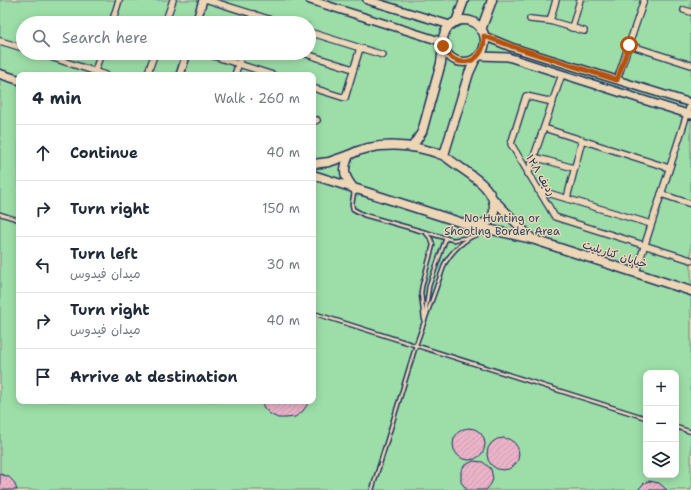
<!DOCTYPE html>
<meta charset="utf-8">
<style>
:root{--surface:#fff;--page:#f6f6f7;--text:#1f2937;--muted:#747a83;--line:#e0e1e3}
body{margin:0;font-family:"Shantell Sans","Playpen Sans Arabic",sans-serif;background:var(--page);color:var(--text)}
.controls{position:absolute;right:12px;bottom:12px;display:grid;overflow:hidden;border-radius:8px;box-shadow:0 2px 10px #0003}
.controls button{width:36px;height:36px;display:grid;place-items:center;padding:0;border:0;border-bottom:1px solid var(--line);background:var(--surface);color:var(--text);font:20px sans-serif}
.stop{position:absolute;width:12px;height:12px;margin:-9px;border:3px solid #b45309;border-radius:50%;background:#fff}
.stop.end{background:#b45309;border-color:#fff;box-shadow:0 1px 4px #0008}
.list{margin:0;padding:0;list-style:none}
h2{display:flex;justify-content:space-between;align-items:center;height:52px;margin:0;padding:0 16px;font-size:17px}
h2 small{font-size:13px;font-weight:400;color:var(--muted)}
.list li{display:grid;grid-template-columns:26px 1fr auto;gap:12px;align-items:center;box-sizing:border-box;height:56px;padding:0 16px;border-top:1px solid var(--line)}
.list b{display:block;font-size:15px;white-space:nowrap}
.list p{margin:0;font-size:13px;white-space:nowrap;color:var(--muted)}
.list em{font-size:13px;font-style:normal;color:var(--muted)}
.icon{flex:none;width:22px;height:22px;fill:none;stroke:currentColor;stroke-width:2;stroke-linecap:round;stroke-linejoin:round}
.map{position:relative;flex:none;width:691px;height:490px;overflow:hidden}
.search{position:absolute;background:var(--surface);box-shadow:0 2px 10px #0003;left:16px;top:16px;width:300px;height:44px;display:flex;align-items:center;gap:10px;box-sizing:border-box;padding:0 14px;border-radius:22px;color:var(--muted);font-size:15px}
.panel{position:absolute;background:var(--surface);box-shadow:0 2px 10px #0003;left:16px;top:72px;width:300px;height:332px;border-radius:8px}
.map>svg:first-child{display:block}
</style>
<div class="map">
<svg width="691" height="490" viewBox="0 0 691 490">
<defs>
<pattern id="building-hatch" width="6" height="6" patternUnits="userSpaceOnUse"><rect width="6" height="6" fill="#ebb3c8"/><path d="M-1 1l2-2M0 6l6-6M5 7l2-2" fill="none" stroke="#c99aae"/></pattern>
</defs>
<rect width="100%" height="100%" fill="#edd6b6"/>
<filter id="ink" filterUnits="userSpaceOnUse"><feTurbulence type="fractalNoise" baseFrequency=".025" numOctaves="2"/><feDisplacementMap in="SourceGraphic" scale="8" xChannelSelector="R" yChannelSelector="G"/><feConvolveMatrix kernelMatrix="1 2 1 2 8 2 1 2 1" color-interpolation-filters="sRGB"/></filter>
<g filter="url(#ink)">
<path fill="#9ddea8" stroke="#5c8683" fill-rule="evenodd" d="M0,0H691V490H0ZM23,23H309V53H23ZM19,75H313V401H19ZM646,373H676V475H646Z"/>
<g fill="url(#building-hatch)" stroke="#1b2f5e">
<path d="M261,401H309L307,405L302,412L295,417L286,418H278L270,414L264,408Z"/>
<circle cx="469" cy="444" r="16"/>
<circle cx="503" cy="454" r="16"/>
<path d="M473,461L483,462L491,469L493,479L491,484L486,490H467L461,482V471L464,466Z"/>
<path d="M0,474L9,477L14,482L17,490H0Z"/>
<path d="M649,481L659,483L667,490H638L644,483Z"/>
</g>
<g fill="none" stroke-linecap="round" stroke-linejoin="round">
<defs>
<g id="service">
<path d="M354,192L352,204L353,209L364,215L453,240L471,237L486,232"/>
<path d="M0,214L19,220"/>
<path d="M313,313L646,418"/>
<path d="M425,315L429,286L446,238"/>
<path d="M424,319L421,293L422,286L433,245L431,239L426,233"/>
<path d="M676,427L691,432"/>
<path d="M372,490L416,345L445,263C452,251 460,244 471,237"/>
</g>
<g id="minor">
<path d="M208,0L281,23"/>
<path d="M684,10L691,12"/>
<path d="M530,19L550,21L584,31"/>
<path d="M550,21L556,0"/>
<path d="M112,23L119,0"/>
<path d="M165,23L173,0"/>
<path d="M252,23L254,14"/>
<path d="M572,28L580,0"/>
<path d="M309,32L383,55"/>
<path d="M0,41L23,48"/>
<path d="M629,45L691,65"/>
<path d="M38,53L106,75"/>
<path d="M204,53L273,75"/>
<path d="M303,53L353,69"/>
<path d="M95,71L101,53"/>
<path d="M147,75L155,53"/>
<path d="M235,75L242,53"/>
<path d="M617,80L644,0"/>
<path d="M313,88L345,98L360,48"/>
<path d="M553,102L526,96L511,144L555,217L691,260"/>
<path d="M313,122L317,120"/>
<path d="M544,128L669,168"/>
<path d="M534,157L574,168"/>
<path d="M528,174L562,74"/>
<path d="M538,190L651,224"/>
<path d="M661,194L691,204"/>
<path d="M567,198L582,140"/>
<path d="M636,272L691,102"/>
</g>
<g id="tertiary">
<path d="M310,0L443,42"/>
<path d="M367,0L450,25"/>
<path d="M196,23L203,0"/>
<path d="M484,36L511,47L691,103"/>
<path d="M479,56L508,57L691,115"/>
<path d="M180,75L187,53"/>
</g>
<g id="secondary">
<circle cx="464" cy="41" r="21"/>
<path d="M456,22L464,0"/>
<path d="M481,30L492,0"/>
<path d="M0,74L19,80"/>
<path d="M412,147L422,132L441,63L443,47"/>
<path d="M444,155L469,73L476,58"/>
<path d="M313,164L329,162L349,155"/>
<path d="M313,175L472,226C477,224 485,224 489,221C493,218 494,214 494,210C496,189 472,176 457,165C452,162 447,157 442,155C414,144 376,141 349,155C342,171 344,177 355,190"/>
<path d="M494,200L532,239"/>
<path d="M474,226L532,239L691,291"/>
</g>
</defs>
<use href="#service" stroke="#1b2f5e" stroke-width="5.5"/>
<use href="#minor" stroke="#1b2f5e" stroke-width="8"/>
<use href="#tertiary" stroke="#1b2f5e" stroke-width="10"/>
<use href="#secondary" stroke="#1b2f5e" stroke-width="11"/>
<use href="#service" stroke="#edd6b6" stroke-width="2.5"/>
<use href="#minor" stroke="#edd6b6" stroke-width="5.5"/>
<use href="#tertiary" stroke="#edd6b6" stroke-width="7"/>
<use href="#secondary" stroke="#edd6b6" stroke-width="8"/>
</g>
</g>
<g fill="none" stroke-linecap="round" stroke-linejoin="round" filter="url(#ink)">
<path stroke="#b45309" stroke-width="5" d="M443,46C454,72 486,64 484,36L511,46L617,80L629,45"/>
</g>
<g text-anchor="middle" stroke-width="3" stroke-linejoin="round" paint-order="stroke">
<g font-size="11" fill="#1b2f5e" stroke="#edd6b6">
<text transform="translate(541 175) rotate(59)" y="4">ردیف ۱۲۸</text>
<text transform="translate(615 254) rotate(18)" y="4">خیابان کنارپلیت</text>
</g>
<g font-size="11" fill="#2e4969" stroke="#edd6b6">
<text x="502" y="222">No Hunting or<tspan x="502" dy="13">Shooting Border Area</tspan></text>
</g>
</g>
</svg>
<div class="controls">
<button>+</button>
<button>−</button>
<button><svg class="icon" aria-label="layers" viewBox="0 0 24 24"><path d="M12 4l9 5-9 5-9-5zM3 14l9 5 9-5"/></svg></button>
</div>
<div class="stop" style="left:629px;top:45px"></div>
<div class="stop end" style="left:443px;top:46px"></div>
<div class="search"><svg class="icon" aria-label="search" viewBox="0 0 24 24"><circle cx="10" cy="10" r="6"/><path d="M15 15l6 6"/></svg>Search here</div>
<section class="panel">
<h2>4 min<small>Walk · 260 m</small></h2>
<ul class="list">
<li><svg class="icon" aria-label="ahead" viewBox="0 0 24 24"><path d="M12 20V5M6 11l6-6 6 6"/></svg><div><b>Continue</b></div><em>40 m</em></li>
<li><svg class="icon" aria-label="right" viewBox="0 0 24 24"><path d="M7 20v-9h11M14 6l5 5-5 5"/></svg><div><b>Turn right</b></div><em>150 m</em></li>
<li><svg class="icon" aria-label="left" viewBox="0 0 24 24"><path d="M17 20v-9H6M10 6l-5 5 5 5"/></svg><div><b>Turn left</b><p>میدان فیدوس</p></div><em>30 m</em></li>
<li><svg class="icon" aria-label="right" viewBox="0 0 24 24"><path d="M7 20v-9h11M14 6l5 5-5 5"/></svg><div><b>Turn right</b><p>میدان فیدوس</p></div><em>40 m</em></li>
<li><svg class="icon" aria-label="arrive" viewBox="0 0 24 24"><path d="M6 21V4h12l-3 4 3 4H6"/></svg><div><b>Arrive at destination</b></div></li>
</ul>
</section>
</div>
